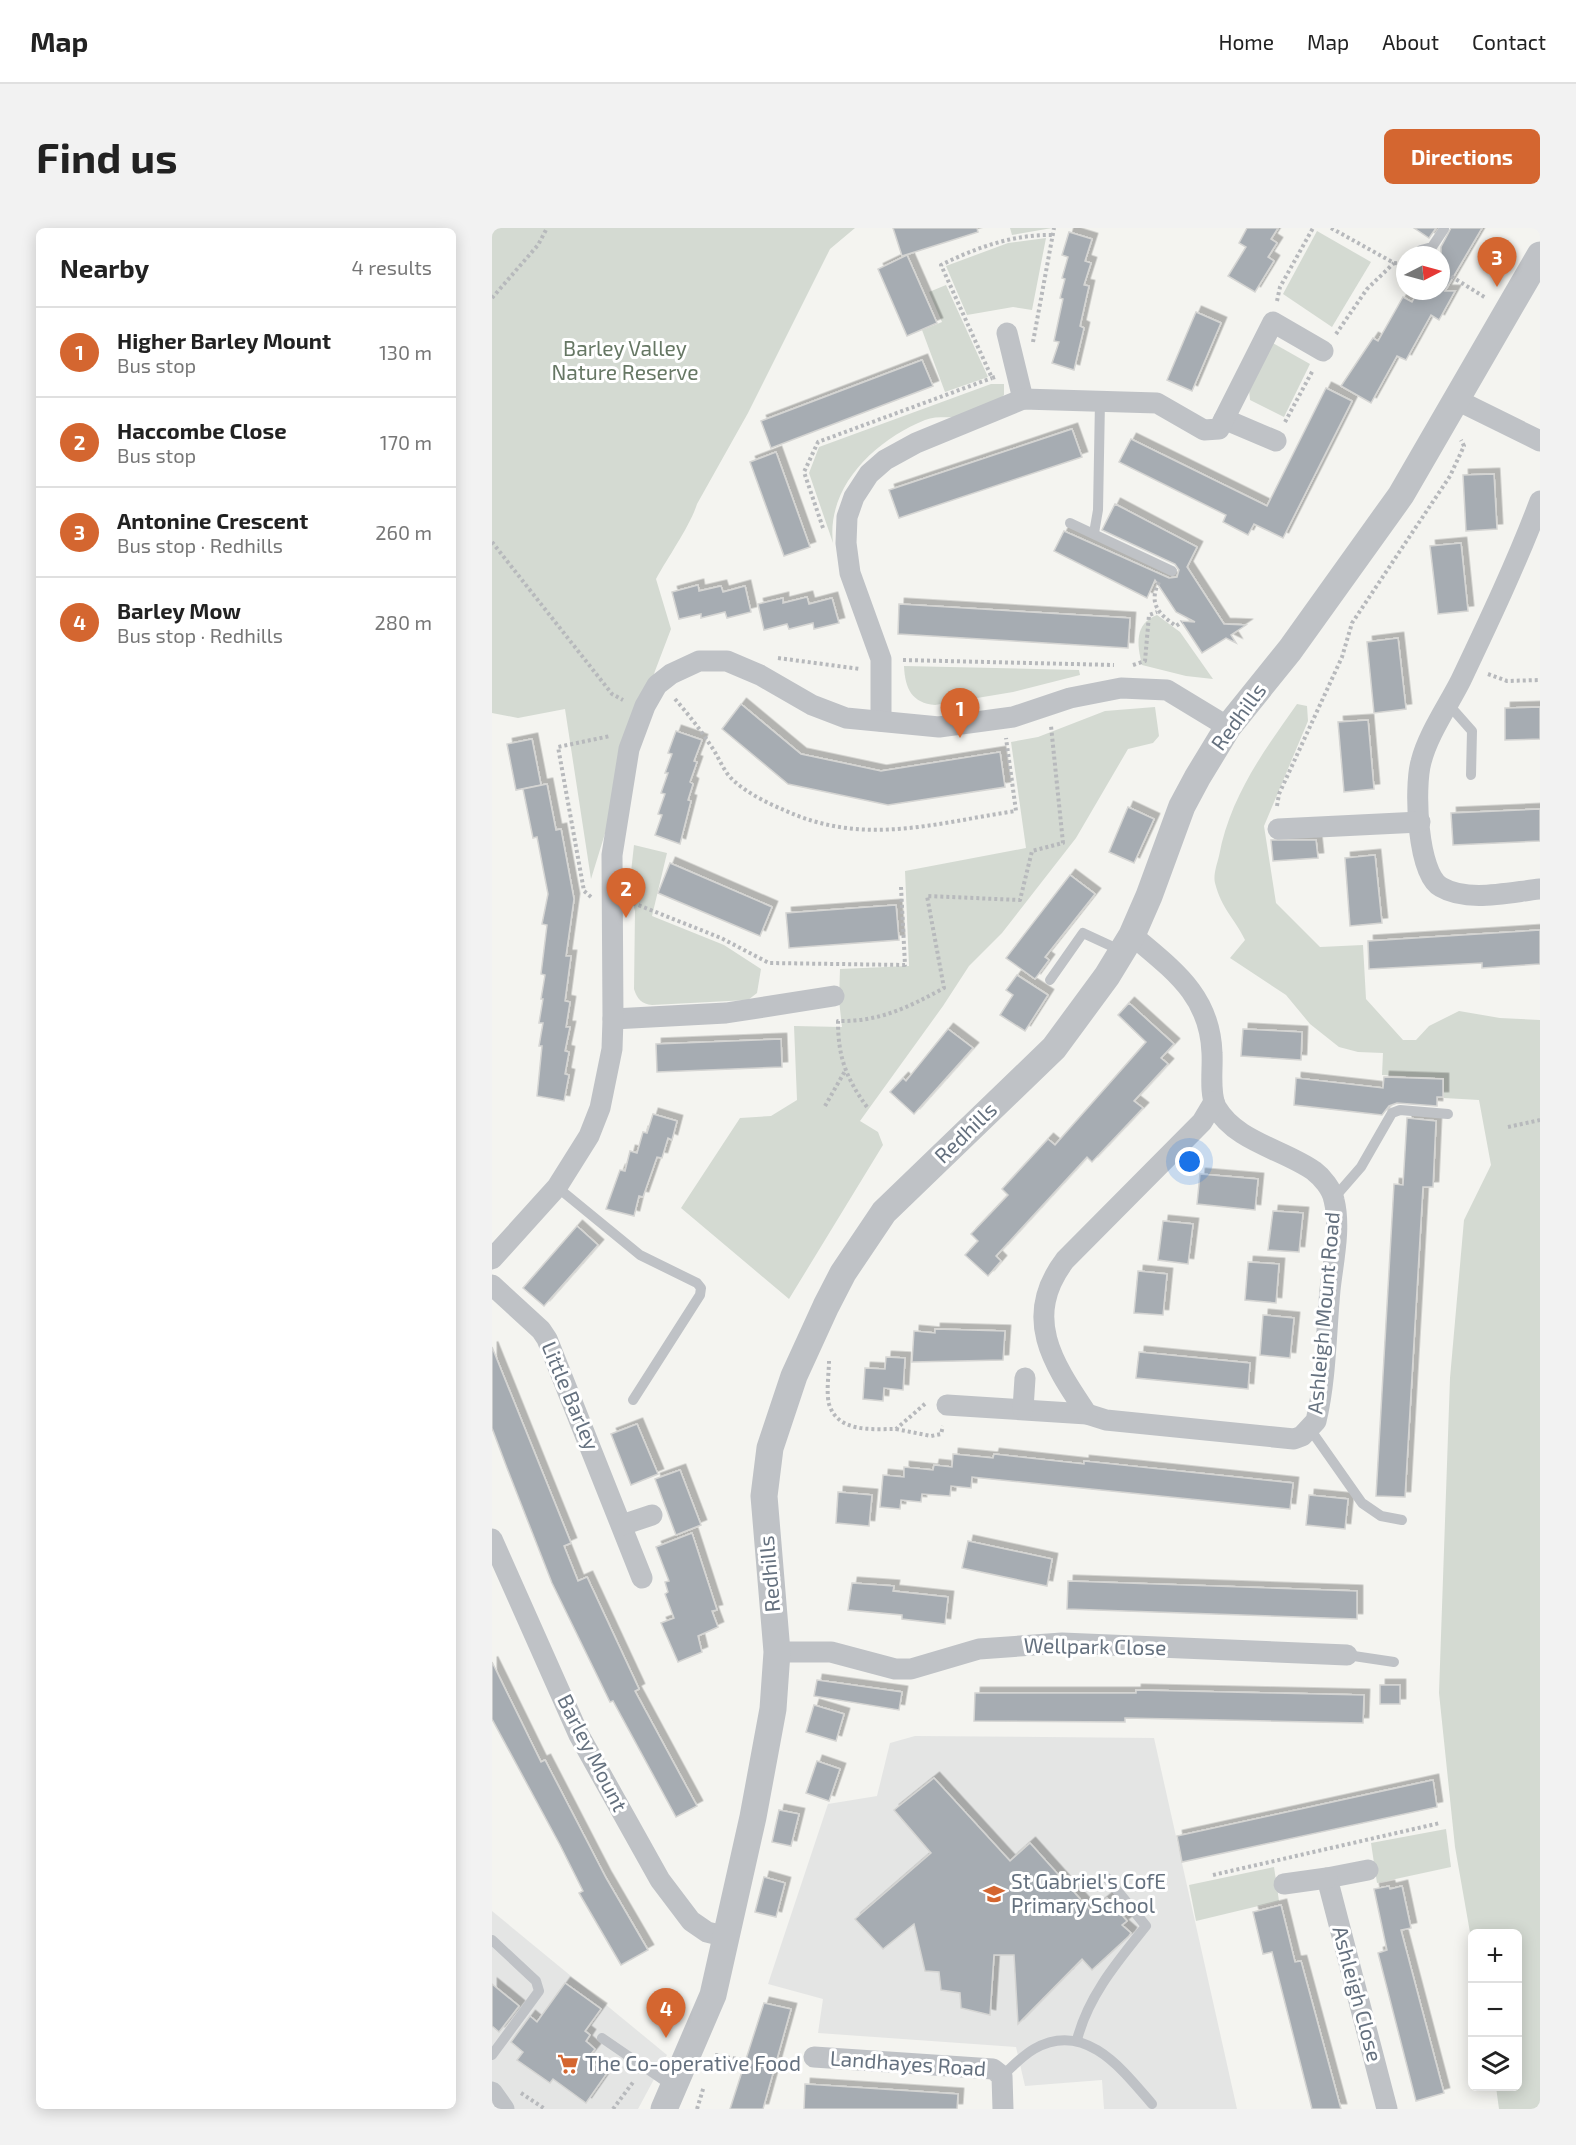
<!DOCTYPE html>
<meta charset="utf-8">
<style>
:root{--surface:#fff;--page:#f2f2f2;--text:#222;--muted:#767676;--line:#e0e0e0;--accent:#d46630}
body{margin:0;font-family:"Exo 2",sans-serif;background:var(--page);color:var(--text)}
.controls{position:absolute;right:18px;bottom:18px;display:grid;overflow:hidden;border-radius:9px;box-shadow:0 3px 15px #0003}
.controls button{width:54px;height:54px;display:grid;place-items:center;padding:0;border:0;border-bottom:2px solid var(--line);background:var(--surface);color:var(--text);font:30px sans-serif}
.compass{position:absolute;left:904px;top:18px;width:54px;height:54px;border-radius:50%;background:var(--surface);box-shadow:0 3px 15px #0003;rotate:84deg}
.you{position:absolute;left:698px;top:934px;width:21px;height:21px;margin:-15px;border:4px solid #fff;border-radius:50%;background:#1a73e8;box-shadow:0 0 0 9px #1a73e833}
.badge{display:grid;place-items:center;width:39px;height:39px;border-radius:50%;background:var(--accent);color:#fff;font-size:20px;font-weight:700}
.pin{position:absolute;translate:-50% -50px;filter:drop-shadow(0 2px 3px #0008)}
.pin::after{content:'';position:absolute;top:32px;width:21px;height:18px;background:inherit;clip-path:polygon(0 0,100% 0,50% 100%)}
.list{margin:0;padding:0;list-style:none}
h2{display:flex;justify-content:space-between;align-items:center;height:78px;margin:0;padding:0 24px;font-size:26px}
h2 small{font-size:20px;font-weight:400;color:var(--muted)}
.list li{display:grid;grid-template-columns:39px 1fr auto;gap:18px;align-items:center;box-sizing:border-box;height:90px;padding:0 24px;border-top:2px solid var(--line)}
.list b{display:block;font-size:22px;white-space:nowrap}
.list p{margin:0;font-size:20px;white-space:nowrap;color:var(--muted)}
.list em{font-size:20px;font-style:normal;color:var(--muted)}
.icon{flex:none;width:33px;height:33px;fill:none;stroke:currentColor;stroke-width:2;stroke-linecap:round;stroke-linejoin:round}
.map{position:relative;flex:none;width:1048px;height:1881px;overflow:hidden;border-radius:9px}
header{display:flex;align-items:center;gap:36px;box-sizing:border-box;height:84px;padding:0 30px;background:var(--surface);border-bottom:2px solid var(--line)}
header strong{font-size:28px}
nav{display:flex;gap:33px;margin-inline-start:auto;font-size:21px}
.intro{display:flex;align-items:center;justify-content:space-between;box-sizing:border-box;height:144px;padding:0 36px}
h1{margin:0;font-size:42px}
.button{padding:15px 27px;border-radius:9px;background:var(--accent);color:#fff;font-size:21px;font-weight:700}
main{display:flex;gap:36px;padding:0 36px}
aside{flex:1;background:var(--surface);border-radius:9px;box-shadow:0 3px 15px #0003}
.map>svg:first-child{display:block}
</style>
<header>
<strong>Map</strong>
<nav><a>Home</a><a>Map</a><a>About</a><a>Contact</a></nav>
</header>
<div class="intro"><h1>Find us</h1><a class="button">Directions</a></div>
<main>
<aside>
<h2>Nearby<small>4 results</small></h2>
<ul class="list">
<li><span class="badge">1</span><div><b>Higher Barley Mount</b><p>Bus stop</p></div><em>130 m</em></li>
<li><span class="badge">2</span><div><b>Haccombe Close</b><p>Bus stop</p></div><em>170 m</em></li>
<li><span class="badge">3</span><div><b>Antonine Crescent</b><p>Bus stop · Redhills</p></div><em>260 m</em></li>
<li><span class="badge">4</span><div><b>Barley Mow</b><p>Bus stop · Redhills</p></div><em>280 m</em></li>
</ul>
</aside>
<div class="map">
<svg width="1048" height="1881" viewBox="0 0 1048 1881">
<defs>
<filter id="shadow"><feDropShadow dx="5.5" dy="-5.5" stdDeviation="0" flood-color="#0004"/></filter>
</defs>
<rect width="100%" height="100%" fill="#f4f4f0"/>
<g fill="#e4e5e4">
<path d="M423,1508L662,1510L745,1881H612L610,1852L533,1858L524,1819L326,1805L331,1771L276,1756L336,1576L385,1568L398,1515Z"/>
<path d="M0,1683L175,1827L146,1881H0Z"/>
</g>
<g fill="#d4dad2">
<path d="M0,0H363L338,21L256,185L205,276C198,298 176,329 164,351L179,401L163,443L99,651L73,481L26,490L0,485Z"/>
<path d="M518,0H560L520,7Z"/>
<path d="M825,3L879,34L840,99L791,66Z"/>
<path d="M554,10L540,82L521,79L475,87L454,38L516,15Z"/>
<path d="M454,57L496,149L453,164L430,102L450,94L437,64Z"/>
<path d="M779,114L818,136L792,189L758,172L757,161Z"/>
<path d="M499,156H512V167L507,172C494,178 478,188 464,189C454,190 443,188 433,192C383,212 334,259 341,315L317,245L327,219Z"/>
<path d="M665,387L688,404L721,451L694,448L650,437C645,417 642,396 665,387Z"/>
<path d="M412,438L587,442L588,447L521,464L443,477C420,475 413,461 412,438Z"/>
<path d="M805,476L815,478L816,493L772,598L784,675L828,719L871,717L874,771L911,812H924L937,798L967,783L1008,790L1048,792V1881H1007L1004,1859L1026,1858V1706H981L980,1716L963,1619L947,1465L958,1150L972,992L999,937L987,872L952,870V850L890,847L891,825L866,824L847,819L818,796L794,767L738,730L753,712C742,689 730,682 723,655C721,647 725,636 727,628C738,569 771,524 805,476Z"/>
<path d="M663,479L667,508L661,515L636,521L584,610L510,705L477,738L451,778L368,893L386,904L391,917L297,1071L189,980L248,890L279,888L305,872L302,798L350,799L347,772L348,741L417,738L413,643L534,620L519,514L546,509L613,483Z"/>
<path d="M142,617L175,625L160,688L232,717L269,741L265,765L256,772L160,777C150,776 145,771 142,761L143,683L137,662Z"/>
<path d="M954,1601L959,1639L885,1655L879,1615Z"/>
<path d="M782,1639L787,1673L704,1693L697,1657Z"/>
</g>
<g fill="#a6acb2" stroke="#d5d5d3" stroke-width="1.5" filter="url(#shadow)">
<path d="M401,0H485L486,4L410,28Z"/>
<path d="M755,0H786L779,11L785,15L776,29L782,33L763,64L736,48L754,19L747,15Z"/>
<path d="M922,0H944L937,10Z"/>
<path d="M959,0H990L953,63H963L947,92L939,87L914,132L905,128L879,175L849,158L881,110L886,113L911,69L920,74L926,63H949V19Z"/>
<path d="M577,4L600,11L593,33L599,35L592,57L597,58L588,98L592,100L582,142L560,135L567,114L562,113L571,71L568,70L573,51L570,50L576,29L570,27Z"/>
<path d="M415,27L445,95L415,108L386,41Z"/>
<path d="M704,84L729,95L700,163L675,152Z"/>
<path d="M430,132L441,158L279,220L269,193Z"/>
<path d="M834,160L860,173L791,310L762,296L756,307L731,294L734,287L627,234L639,211L775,278Z"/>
<path d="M580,201L590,229L407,290L397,262Z"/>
<path d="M284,224L318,319L292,328L258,234Z"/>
<path d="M1002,246L1005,301L974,303L971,247Z"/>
<path d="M623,276L705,319L695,339L732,396L754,397L739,407L744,415L734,410L710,425L689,393L703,394L684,384L663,352L655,370L562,323L572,303L677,350L685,349L687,342L683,336L610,302Z"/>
<path d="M969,315L976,383L946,386L938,318Z"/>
<path d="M206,357L207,363L229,358L231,364L253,358L259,384L235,390L233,384L209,390V386L187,391L180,364Z"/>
<path d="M315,369L317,376L340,370L347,395L322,401L321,395L297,401L295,396L272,402L266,376L291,370V375Z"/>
<path d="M407,376L638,390L636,420L406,406Z"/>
<path d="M906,410L914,481L882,485L875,414Z"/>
<path d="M249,476L309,526L389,543L508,524L513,559L396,577L296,556L230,501Z"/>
<path d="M1048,479V511L1013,512V480Z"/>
<path d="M876,492L882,561L852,564L846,494Z"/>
<path d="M184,503L210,512L202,533L205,534L198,554L201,556L196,572L199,573L188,616L163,607L170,587L166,586L173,566L169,565L176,545H173L180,526L176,525Z"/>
<path d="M40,511L49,557L24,562L15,516Z"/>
<path d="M55,556L64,602L69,601L82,671L74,728H79L73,773L78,774L74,799H78L73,823L77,824L73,846L77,847L72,873L45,868L50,818H47L51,795H47L51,771H49L53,747L49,746L55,697L50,696L56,666L45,609L41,610L31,561Z"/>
<path d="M636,579L662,591L642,635L617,624Z"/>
<path d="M1048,581V613L961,617L959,585Z"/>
<path d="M779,612H824L826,630L781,633Z"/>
<path d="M883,627L890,695L858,698L853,630Z"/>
<path d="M178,635L280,679L268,708L166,665Z"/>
<path d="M578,647L603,666L553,729L557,732L543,751L514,730Z"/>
<path d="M404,677L407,712L297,720L294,685Z"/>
<path d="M1048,702V736L990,740V735L877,741L876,713Z"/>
<path d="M525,747L556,767L533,803L508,787L521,767L514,762Z"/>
<path d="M637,775L682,816L669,830L676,836L642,873L651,880L600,934L595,929L504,1028L509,1033L496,1048L473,1027L486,1013L479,1006L516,967L510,961L556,911L563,917L654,814L626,787Z"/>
<path d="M456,801L481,820L422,886L398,864L411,850L414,853Z"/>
<path d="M751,801L810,804L809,832L749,828Z"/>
<path d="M289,811L290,839L165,844L164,816Z"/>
<path d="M892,849L951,851V869H945V878L905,875L897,878L890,887L802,877L804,850L891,860Z"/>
<path d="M161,886L185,893L180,912L176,910L170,930L165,929L151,969L147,968L142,988L114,981L128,942L133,943L138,923L145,925L151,904L155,905Z"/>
<path d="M915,890L944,893L941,959H931L913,1269L884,1268L902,956L911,957Z"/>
<path d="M708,946L766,951L763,982L705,976Z"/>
<path d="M781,983L811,985L807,1024L776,1022Z"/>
<path d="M671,993L701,996L696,1036L666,1032Z"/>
<path d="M85,998L106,1017L52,1078L31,1060Z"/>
<path d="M756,1034L787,1036L784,1075L753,1072Z"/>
<path d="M646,1043L675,1046L671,1087L642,1085Z"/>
<path d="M771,1087L802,1090L798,1130L768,1127Z"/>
<path d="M443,1101L513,1103L511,1132L420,1134L422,1103L443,1105Z"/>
<path d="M0,1119L79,1315L72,1318L86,1353L95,1349L147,1461L143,1463L205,1578L184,1589L121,1473L118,1474L60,1355L15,1240L0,1200Z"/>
<path d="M647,1124L758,1135L756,1161L644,1150Z"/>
<path d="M394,1129L413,1130L411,1162L392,1160L391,1173L371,1171L373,1140L393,1141Z"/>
<path d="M145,1196L166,1246L139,1257L119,1206Z"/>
<path d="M461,1226L501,1230L502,1226L592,1236V1233L801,1255L798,1281L480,1249L479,1260L459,1258L458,1268L430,1266L429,1274L409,1272L408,1281L388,1279L391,1247L412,1249V1239L441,1242L442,1237L460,1239Z"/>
<path d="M188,1242L209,1297L184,1307L163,1251Z"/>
<path d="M346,1264L380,1267L377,1298L344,1295Z"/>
<path d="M817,1267L856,1271L853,1301L814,1297Z"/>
<path d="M200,1305L225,1382L220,1383L226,1399L206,1408L210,1424L186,1434L169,1395L182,1390L173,1366L176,1364L173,1354L177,1353L164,1319Z"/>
<path d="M476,1313L560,1331L555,1358L470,1340Z"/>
<path d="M576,1353L865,1363V1391L575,1381Z"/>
<path d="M360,1355L402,1358L401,1363L456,1369L453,1396L410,1391V1387L356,1382Z"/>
<path d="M0,1434L49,1534L53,1532L114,1650L156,1722L129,1737L87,1665L91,1663L68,1617L0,1491Z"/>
<path d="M325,1452L410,1464L407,1482L322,1468Z"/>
<rect x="888" y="1457" width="20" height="19"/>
<path d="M644,1462L872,1467L871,1495L633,1490V1494L482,1493L483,1465H644Z"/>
<path d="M322,1477L352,1486L344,1513L314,1504Z"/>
<path d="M325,1533L348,1541L337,1573L314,1565Z"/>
<path d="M442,1550L518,1633L538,1615L599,1683L615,1670L635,1693L630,1697L639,1705L637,1708L600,1742L590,1731L526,1796L522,1727H502L498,1787L469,1780L468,1765L449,1762L447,1744L433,1743L422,1696L391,1721L363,1691L439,1625L402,1582Z"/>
<path d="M941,1552L945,1579L690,1634L685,1608Z"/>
<path d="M287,1582L307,1586L299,1618L280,1614Z"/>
<path d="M272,1649L293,1655L284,1689L263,1684Z"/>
<path d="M897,1658L898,1661L910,1658L919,1700L909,1702L952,1865L924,1873L886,1725L895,1722L882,1661Z"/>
<path d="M789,1677L803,1734L809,1733L849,1881H820L780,1724L771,1726L761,1684Z"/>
<path d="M73,1755L109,1781L93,1803L98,1807L94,1813L103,1821L95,1831L115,1845L94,1875L61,1851L58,1855L25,1832L31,1824L19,1814L38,1788L45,1794Z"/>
<path d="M0,1756L27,1778L7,1804L0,1798Z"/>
<path d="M272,1775L299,1781L271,1881H238Z"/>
<path d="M313,1856L466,1866L465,1881H312Z"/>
</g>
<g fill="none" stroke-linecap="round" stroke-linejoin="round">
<g stroke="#b7b9bc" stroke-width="4" stroke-dasharray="3 3" stroke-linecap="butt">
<path d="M839,0L902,35L913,36"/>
<path d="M949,42L994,70"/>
<path d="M0,70L46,17L55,0"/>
<path d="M785,73L788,59L821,0"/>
<path d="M844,106L875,61L902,35"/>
<path d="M541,114L562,0"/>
<path d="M503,149L500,150L449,37C483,20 522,6 561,7"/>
<path d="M793,194L821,142"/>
<path d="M331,300L312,244L326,214L500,150"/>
<path d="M0,314L120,466L131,472"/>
<path d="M667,354C656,376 667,386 684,398L690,394"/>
<path d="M286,430L368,441"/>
<path d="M411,432L622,437"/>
<path d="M641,437L653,433L657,387L665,384"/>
<path d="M996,446L1015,453L1048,452"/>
<path d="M183,471C196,486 208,501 219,518C227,529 231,543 241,552C255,565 275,575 292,582C372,619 442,595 524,583L514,510"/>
<path d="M785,578L787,566L850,429L860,395L958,248L972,218L969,212"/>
<path d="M99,669L92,663L66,519L118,508"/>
<path d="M141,675L229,710L277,735L413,737L409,659"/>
<path d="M333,878L353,843"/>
<path d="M375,879C354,850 346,829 346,793C387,794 417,779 452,760L435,668L528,672L540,623L571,615L559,498"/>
<path d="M1016,899L1048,892"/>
<path d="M337,1133C337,1145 334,1164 337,1176C346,1205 380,1201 404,1201L434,1175"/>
<path d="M404,1201L439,1208L449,1206L451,1198"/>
<path d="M721,1647L948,1595"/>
<path d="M223,1827L305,1842"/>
<path d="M29,1865L53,1881"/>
<path d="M121,1881L142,1853"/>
<path d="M205,1881L212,1858"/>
</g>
<g stroke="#bfc2c6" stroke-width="10">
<path d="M929,22L940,19L952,1"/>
<path d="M578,295L680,343"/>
<path d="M602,305L606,282L608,173"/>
<path d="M957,477L980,503L979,547"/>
<path d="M558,752L591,705L630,723"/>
<path d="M65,959L148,1027L205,1055L209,1060L208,1067L141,1172"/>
<path d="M842,970L869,939L900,885L908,882L956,886"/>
<path d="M818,1201L870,1275L889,1288L910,1292"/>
<path d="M855,1427L902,1434"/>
<path d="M0,1712L44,1753L47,1763L0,1827"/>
<path d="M110,1810L180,1858"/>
<path d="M585,1812C596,1768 626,1733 654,1698L615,1650"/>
<path d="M510,1848C520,1839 530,1828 542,1821C593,1792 630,1841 660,1876"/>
</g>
<g stroke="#bfc2c6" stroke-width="21">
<path d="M515,105L531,171"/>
<path d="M965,172L1048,213"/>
<path d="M732,191L784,213"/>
<path d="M1048,273C1025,334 997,393 969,452C956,478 936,506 929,534C922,559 925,646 949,659C976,675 1018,664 1048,661"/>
<path d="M389,493V431L358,345L354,315L355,289L362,269L377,246L393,232L424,215L531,171L665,175L712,202L727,201L781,94L831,123"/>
<path d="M786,601L928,594"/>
<path d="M121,791L234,785L342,768"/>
<path d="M0,1031L65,959L97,908L108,880L120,821L121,791L120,627L137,521L153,478L165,457L179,446L207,433H235L268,447L320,477L354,490L447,499L521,489L578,470L629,460L675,462L736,499"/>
<path d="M0,1057L49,1102L55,1111L150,1350"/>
<path d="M455,1177L595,1186L614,1192L802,1211L810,1208L824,1193C834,1151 834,1105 838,1062C841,1034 849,1000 842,972C840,961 830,949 822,943C791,921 744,914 724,879C717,865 721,841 720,825C718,767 681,742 640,707"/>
<path d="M531,1181L533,1150"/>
<path d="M595,1186C560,1134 530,1089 573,1032L710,894L722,874"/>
<path d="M130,1297L160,1287"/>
<path d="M0,1311L87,1507L168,1652L199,1693L215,1704L235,1709"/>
<path d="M285,1424H339L403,1441H419L487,1421L570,1415L855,1427"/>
<path d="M876,1642L835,1650L895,1881"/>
<path d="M792,1656L835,1650"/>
<path d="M322,1829L501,1841L510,1848L511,1881"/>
<path d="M0,1864L12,1881"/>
</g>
<path stroke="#bfc2c6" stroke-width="27" d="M172,1881L221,1767L261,1589L281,1481L285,1424L272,1268L278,1220L302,1148L334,1078L351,1045L392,984L562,820L615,748L640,707L657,668L690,578L705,550L736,499L798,422L909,267L1048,27"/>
</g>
<defs>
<symbol id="school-bare" viewBox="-9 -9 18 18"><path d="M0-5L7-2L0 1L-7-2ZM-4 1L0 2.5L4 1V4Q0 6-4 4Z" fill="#d46630" stroke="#fff" stroke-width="2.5" paint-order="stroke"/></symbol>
<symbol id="supermarket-bare" viewBox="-9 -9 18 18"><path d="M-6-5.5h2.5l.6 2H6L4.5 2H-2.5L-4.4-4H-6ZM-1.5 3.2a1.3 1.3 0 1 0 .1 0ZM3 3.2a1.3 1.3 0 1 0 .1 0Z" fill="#d46630" stroke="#fff" stroke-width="2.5" paint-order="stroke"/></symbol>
</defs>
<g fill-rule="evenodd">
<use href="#school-bare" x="487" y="1651" width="30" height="30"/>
<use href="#supermarket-bare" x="61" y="1821" width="30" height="30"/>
</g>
<g text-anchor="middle" stroke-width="6" stroke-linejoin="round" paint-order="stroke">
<g font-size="21" fill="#667764" stroke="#fff">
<text x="133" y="128">Barley Valley<tspan x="133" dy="24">Nature Reserve</tspan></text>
</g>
<g font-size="21" fill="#65717f" stroke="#fff">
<text transform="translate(747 489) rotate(-54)" y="7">Redhills</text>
<text transform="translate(474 905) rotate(-44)" y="7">Redhills</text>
<text transform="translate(832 1085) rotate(-85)" y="7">Ashleigh Mount Road</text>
<text transform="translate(78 1168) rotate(67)" y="7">Little Barley</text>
<text transform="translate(278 1346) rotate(-95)" y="7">Redhills</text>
<text transform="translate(603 1419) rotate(1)" y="7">Wellpark Close</text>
<text transform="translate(100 1525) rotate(63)" y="7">Barley Mount</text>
<text transform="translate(865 1766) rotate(75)" y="7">Ashleigh Close</text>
<text transform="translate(416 1836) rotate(4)" y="7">Landhayes Road</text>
</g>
<g font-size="21" fill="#65717f" stroke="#fff" text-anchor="start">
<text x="519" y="1661">St Gabriel's CofE<tspan x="519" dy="24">Primary School</tspan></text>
<text x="93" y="1843">The Co-operative Food</text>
</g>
</g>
</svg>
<div class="controls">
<button>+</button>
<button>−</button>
<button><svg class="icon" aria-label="layers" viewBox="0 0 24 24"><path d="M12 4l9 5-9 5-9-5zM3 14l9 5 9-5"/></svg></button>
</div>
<svg class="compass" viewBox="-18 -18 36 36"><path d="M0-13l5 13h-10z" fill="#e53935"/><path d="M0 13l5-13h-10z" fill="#767676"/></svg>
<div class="you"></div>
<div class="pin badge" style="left:468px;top:510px">1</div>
<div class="pin badge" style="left:134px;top:690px">2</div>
<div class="pin badge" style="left:1005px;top:59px">3</div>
<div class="pin badge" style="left:174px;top:1810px">4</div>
</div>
</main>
